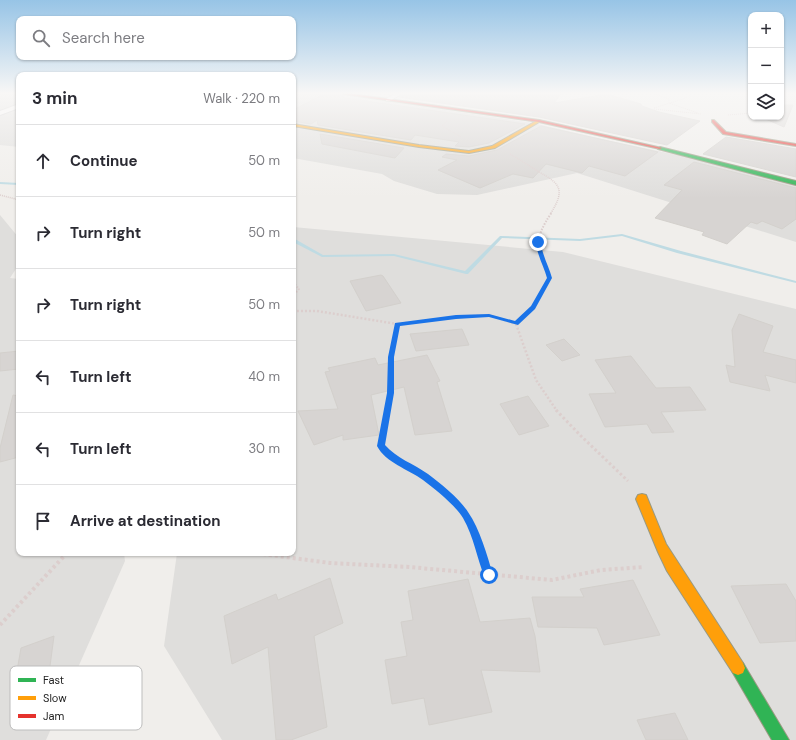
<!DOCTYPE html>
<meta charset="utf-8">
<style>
:root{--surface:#fff;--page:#f7f7f7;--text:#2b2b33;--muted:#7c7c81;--line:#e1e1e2}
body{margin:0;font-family:"DM Sans",sans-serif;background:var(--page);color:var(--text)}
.controls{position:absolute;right:12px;top:12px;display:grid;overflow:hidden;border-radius:8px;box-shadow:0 1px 3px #0004}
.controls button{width:36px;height:36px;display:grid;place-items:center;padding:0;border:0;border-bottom:1px solid var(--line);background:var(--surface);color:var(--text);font:20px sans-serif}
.stop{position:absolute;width:12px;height:12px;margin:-9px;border:3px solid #1a73e8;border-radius:50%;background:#fff}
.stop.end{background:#1a73e8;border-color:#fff;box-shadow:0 1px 4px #0008}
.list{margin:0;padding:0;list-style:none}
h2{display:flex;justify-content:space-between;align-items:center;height:52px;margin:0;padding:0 16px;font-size:17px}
h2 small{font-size:13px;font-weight:400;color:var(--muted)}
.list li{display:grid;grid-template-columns:26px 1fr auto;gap:12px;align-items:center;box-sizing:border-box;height:72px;padding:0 16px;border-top:1px solid var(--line)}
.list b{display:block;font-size:15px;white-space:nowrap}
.list em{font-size:13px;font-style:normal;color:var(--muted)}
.icon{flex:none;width:22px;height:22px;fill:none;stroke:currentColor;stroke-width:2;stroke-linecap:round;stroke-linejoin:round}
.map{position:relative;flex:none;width:796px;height:740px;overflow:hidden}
.search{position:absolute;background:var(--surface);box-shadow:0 1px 3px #0004;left:16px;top:16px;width:280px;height:44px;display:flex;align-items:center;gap:10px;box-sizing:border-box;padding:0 14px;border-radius:8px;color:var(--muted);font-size:15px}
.panel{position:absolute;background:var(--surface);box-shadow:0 1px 3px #0004;left:16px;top:72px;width:280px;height:484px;border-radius:8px}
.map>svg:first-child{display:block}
</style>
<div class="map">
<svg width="796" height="740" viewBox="0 0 796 740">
<rect width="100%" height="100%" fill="#f0eeeb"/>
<g fill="#dfdedc">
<path d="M0,94H19V147L0,145Z"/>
<path d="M293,94H337L533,123L606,140L796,180V242L577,173L477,195L437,194L394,181L382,174L293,158Z"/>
<path d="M0,215L19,238V264L10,278L19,279V553H124L125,561L46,740H0Z"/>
<path d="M293,227L563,252L796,309V740H222L164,646L177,553H293Z"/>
</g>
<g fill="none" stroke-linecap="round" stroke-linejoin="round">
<g fill="#bfdbe3" fill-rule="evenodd">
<path d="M0,182L19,183V185L0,184Z"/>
<path d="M622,234L681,251L796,281V283L677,253L622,236L580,241L502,238L468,274H466L394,256L322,257L293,242V239H295L323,255L394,254L465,271L500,236H501L580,239Z"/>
</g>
</g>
<g fill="#d7d4d2" stroke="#d3d0cc">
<path d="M324,94H340L345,98L525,124L489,143L469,147L455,146L459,142L415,135L411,140L318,125L317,120L311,124L293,121V110Z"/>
<path d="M402,94H561L554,103L607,94L641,104L642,106L659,112L700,121L667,145L539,117L399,97Z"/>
<path d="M781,105H793L784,127L761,117H781Z"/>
<path d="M541,126L658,152L625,176L589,166L582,173L546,164L533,178L513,174L480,188L438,170L457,160L442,157L446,154L469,156L497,150Z"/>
<path d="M320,134L404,148L395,158L322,144Z"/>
<path d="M726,137L796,149V177L703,154Z"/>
<path d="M694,162L796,188V219L782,229L762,221L757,224L751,222L727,244L702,235L704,232L655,218L682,190L664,185Z"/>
<path d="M381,275L383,276L401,303L366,311L350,281Z"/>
<path d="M739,314L773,326L763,352L796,360V383L765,375L770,391L730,382L726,365L735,367L732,330Z"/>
<path d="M462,329L469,345L416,351L410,334Z"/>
<path d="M564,339L580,355L562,361L546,345Z"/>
<path d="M19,351V369L0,371V353Z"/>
<path d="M427,355L440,381L437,382L452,431L415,435L404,387L371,395L379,435L343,440V435L314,445L298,411L338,409L325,372L330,371L328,368L375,358L378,365Z"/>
<path d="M631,356L656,388L690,387L706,410L661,412L674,432L652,433L647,424L605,427L589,394L616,393L595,360Z"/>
<path d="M13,395L19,396V457L0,462V448Z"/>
<path d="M528,396L549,426L519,435L500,404Z"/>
<path d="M330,578L343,623L314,636L327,727L291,740H276L268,647L232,664L224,616L276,594L278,600Z"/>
<path d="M468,579L480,622L530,618L535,636L540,672L481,670L492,712L429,725L424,698L392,704L385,660L407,656L401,622L413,620L408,591Z"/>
<path d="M633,580L660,635L604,645L597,628L538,627L532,597H584L580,589Z"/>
<path d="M786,584L796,601V641L760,643L731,586Z"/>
<path d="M54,636L48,681L13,694L21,648Z"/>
<path d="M675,713L688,740H646L637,720Z"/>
</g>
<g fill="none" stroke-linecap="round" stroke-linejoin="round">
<defs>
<g id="street">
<path d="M394,94H401L390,101H386V99Z"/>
<path d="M19,104V108L0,115V111Z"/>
</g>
<g id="fast">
<path d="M660,147L796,181V185L658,149Z"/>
<path d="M738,661L743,663L789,740H772L733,673L731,668L733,663Z"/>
</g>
<g id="slow">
<path d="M538,120L541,121L495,148L469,153L419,147L293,126V124L419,145L469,151L492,146Z"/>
<path d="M642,494L646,495L666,544L743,663L745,668L743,673L738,675L733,673L667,571L658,552L636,499L638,495Z"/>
</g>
<g id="jam">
<path d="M343,94H352L539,120L662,148L660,149L539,122Z"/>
<path d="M712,120H714L726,132L796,144V146L723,134L712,122Z"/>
</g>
</defs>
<use href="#street" stroke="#c9c8c7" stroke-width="2"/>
<use href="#fast" stroke="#999a82" stroke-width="2"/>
<use href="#slow" stroke="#999a82" stroke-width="2"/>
<use href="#jam" stroke="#999a82" stroke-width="2"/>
<g stroke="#dccecd" stroke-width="1" stroke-dasharray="1 1" stroke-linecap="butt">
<path d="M655,94L669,99V103L698,113"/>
<path d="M654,108L683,99L692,94"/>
<path d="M654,109L701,114"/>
<path d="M728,115L751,113"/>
<path d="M447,121L442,126L461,137"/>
</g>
<g stroke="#dccecd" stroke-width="1.5" stroke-dasharray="1 1" stroke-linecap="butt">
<path d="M510,154C520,160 530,166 539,172C561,184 565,190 551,213"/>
<path d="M0,195L19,200"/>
</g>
<g stroke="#dccecd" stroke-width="2" stroke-dasharray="1.5 1.5" stroke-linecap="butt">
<path d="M293,282L299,289L293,296"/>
<path d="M537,299L550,278C539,247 531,243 552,212"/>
</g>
<g stroke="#dccecd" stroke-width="2.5" stroke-dasharray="2 2" stroke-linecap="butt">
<path d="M293,311H317L397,324L391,357V393L388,411"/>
<path d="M397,324L456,317L489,315L516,324"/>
<path d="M516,324L533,307L538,298"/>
<path d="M516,324L536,380L557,411"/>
</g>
<g stroke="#dccecd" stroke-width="3" stroke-dasharray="2.5 2.5" stroke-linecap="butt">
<path d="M388,410L381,446C392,458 406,464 419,473C452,493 470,518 482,555"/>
<path d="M556,410L581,436L628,481"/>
<path d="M258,553L270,555"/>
<path d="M65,555L67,553"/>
</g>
<g stroke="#dccecd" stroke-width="4" stroke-dasharray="3 3" stroke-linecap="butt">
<path d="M263,554L330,563L409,567L552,580L601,570L644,567"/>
<path d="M482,554L489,575"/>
<path d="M0,625L66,554"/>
</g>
<use href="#street" fill="#fdfcfc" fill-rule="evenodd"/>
<use href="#fast" fill="#30b455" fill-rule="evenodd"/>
<use href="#slow" fill="#ff9f0a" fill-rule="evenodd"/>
<use href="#jam" fill="#e5322d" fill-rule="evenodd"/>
</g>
<linearGradient id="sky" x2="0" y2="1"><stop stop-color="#97c4e6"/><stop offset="0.47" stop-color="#f8f7f6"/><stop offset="1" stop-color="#f8f7f6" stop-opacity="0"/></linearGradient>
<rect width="796" height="198" fill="url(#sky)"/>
<path fill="#1a73e8" d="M536,242L538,241L541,242C541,252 549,267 552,278L535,309L518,325L489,317L456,319L400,326L394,357V393L385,445C396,458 414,464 428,474C440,483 460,499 468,512C480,529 487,555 493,575L492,578L489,580L485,578C477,559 474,537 463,518C455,505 435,489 423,480C408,469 386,463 377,446L387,393L388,357L395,323L456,315L489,314L515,321L531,306L547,278C544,267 536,252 536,242Z"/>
<rect x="10" y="666" width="132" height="64" rx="6" fill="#fff" stroke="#bdbdbd" stroke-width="1"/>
<rect x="18" y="678" width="18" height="4" fill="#30b455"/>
<rect x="18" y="696" width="18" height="4" fill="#ff9f0a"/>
<rect x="18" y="714" width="18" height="4" fill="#e5322d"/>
<g font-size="11" fill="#222">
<text x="43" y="684">Fast</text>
<text x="43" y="702">Slow</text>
<text x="43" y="720">Jam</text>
</g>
</svg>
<div class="controls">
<button>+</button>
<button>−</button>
<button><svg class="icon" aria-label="layers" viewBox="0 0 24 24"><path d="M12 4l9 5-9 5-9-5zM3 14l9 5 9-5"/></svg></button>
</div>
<div class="stop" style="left:489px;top:575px"></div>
<div class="stop end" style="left:538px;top:242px"></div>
<div class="search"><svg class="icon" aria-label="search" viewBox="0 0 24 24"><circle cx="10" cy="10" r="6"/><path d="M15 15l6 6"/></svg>Search here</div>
<section class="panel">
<h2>3 min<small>Walk · 220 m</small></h2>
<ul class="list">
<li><svg class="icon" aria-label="ahead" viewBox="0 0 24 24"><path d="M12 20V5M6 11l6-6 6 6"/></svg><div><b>Continue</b></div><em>50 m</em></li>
<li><svg class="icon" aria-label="right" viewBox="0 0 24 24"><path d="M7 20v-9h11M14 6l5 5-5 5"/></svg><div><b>Turn right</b></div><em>50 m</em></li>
<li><svg class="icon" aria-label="right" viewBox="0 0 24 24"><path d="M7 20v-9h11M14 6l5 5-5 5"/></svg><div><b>Turn right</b></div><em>50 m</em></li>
<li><svg class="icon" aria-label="left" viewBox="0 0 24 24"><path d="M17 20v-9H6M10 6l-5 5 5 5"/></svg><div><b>Turn left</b></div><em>40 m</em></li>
<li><svg class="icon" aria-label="left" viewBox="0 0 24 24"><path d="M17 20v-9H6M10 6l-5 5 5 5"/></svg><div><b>Turn left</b></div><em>30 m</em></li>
<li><svg class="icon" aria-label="arrive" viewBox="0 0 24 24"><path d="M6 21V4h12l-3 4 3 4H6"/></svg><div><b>Arrive at destination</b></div></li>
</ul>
</section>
</div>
